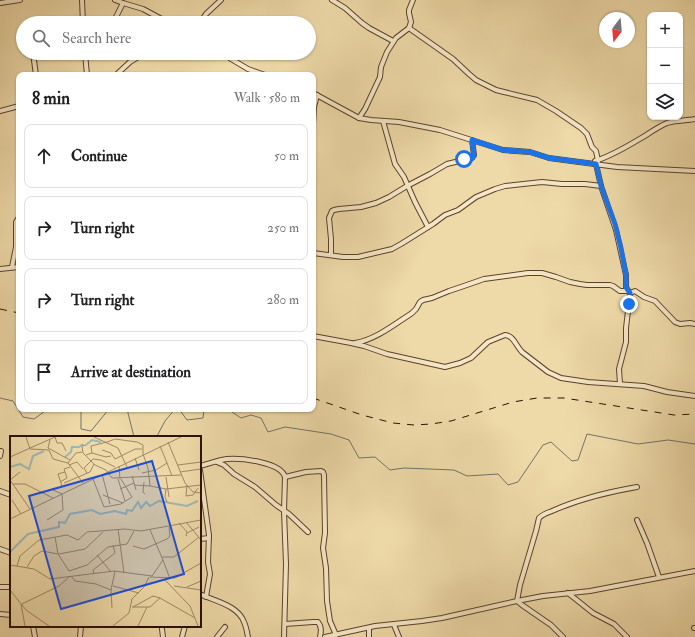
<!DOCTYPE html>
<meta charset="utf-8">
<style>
:root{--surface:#fff;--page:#f6f6f6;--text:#202124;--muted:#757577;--line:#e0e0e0}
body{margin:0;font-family:"IM FELL Double Pica",serif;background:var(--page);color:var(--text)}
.controls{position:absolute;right:12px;top:12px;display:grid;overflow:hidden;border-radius:8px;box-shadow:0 1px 3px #0004}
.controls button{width:36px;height:36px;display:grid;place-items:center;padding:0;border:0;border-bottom:1px solid var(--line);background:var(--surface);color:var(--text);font:20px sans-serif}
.compass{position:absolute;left:599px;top:12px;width:36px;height:36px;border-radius:50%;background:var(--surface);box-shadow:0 1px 3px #0004;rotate:196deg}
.stop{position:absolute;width:12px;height:12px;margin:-9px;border:3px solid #1a73e8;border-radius:50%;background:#fff}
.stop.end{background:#1a73e8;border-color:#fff;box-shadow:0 1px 4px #0008}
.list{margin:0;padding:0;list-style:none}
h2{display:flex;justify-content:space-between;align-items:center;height:52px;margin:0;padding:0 16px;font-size:17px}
h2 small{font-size:13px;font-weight:400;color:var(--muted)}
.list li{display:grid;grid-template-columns:26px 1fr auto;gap:12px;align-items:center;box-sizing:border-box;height:64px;margin:0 8px 8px;padding:0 8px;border:1px solid var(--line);border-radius:8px}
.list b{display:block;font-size:15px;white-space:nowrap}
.list em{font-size:13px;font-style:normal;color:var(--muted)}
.icon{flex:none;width:22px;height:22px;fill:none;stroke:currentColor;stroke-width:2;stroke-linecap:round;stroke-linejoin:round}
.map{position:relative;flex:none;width:695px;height:637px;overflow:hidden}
.search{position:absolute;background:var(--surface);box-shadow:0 1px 3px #0004;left:16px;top:16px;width:300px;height:44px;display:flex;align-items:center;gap:10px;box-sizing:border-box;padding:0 14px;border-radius:22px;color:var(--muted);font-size:15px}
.panel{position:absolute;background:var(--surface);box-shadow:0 1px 3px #0004;left:16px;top:72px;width:300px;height:340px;border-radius:8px}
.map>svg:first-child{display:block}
</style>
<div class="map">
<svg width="695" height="637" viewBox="0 0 695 637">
<rect width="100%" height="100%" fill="#eed9a8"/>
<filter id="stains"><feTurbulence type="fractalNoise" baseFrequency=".005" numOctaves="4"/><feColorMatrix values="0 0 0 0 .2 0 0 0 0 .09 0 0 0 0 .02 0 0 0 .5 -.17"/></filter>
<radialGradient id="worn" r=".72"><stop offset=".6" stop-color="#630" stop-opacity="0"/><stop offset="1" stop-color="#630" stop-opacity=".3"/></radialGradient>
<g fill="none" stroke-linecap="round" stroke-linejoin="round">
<g stroke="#70746b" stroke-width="1">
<path d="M0,398L13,401L23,417L34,419L48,409"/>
<path d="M80,409L81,412V429L91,431L109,409"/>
<path d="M127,409L134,437"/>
<path d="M179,409L187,420L203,418L204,409"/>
<path d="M229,409L232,412L241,418L251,415L261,418L268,432L285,427L331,434L349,440L359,458L375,457L390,470L404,468L454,470L467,476L498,474L508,485L518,482L543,445L551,442L572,461L578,460L587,434L638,444L668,440L695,444"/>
<path d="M155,437L157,436L165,421L175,409"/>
</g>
<defs>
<g id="minor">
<path d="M82,0L83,23"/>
<path d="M115,0L123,3L143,9L169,23"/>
<path d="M332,0L345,8L362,23L369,28L393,41"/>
<path d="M0,3L20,0"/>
<path d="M113,23L123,3"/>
<path d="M128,23L132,22L139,23"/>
<path d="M200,23L206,14L221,0"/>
<path d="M409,28L453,59L469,74L476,80L496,90L504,92L537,100L556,111L581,128L587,134L592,147L596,151L598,161"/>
<path d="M33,53L36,75"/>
<path d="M85,53L87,75"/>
<path d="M221,53L248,69L265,75"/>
<path d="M116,75L130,62L145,53"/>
<path d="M313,93L359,118L371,120L399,122L440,130L503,150L530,152L549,158L617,167L695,171"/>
<path d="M0,111L19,106"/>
<path d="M359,118L365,109L380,77L381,67L387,52L396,38L409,28L411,22L409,13V10L413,0"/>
<path d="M383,121L395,164L404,177L415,202L428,227"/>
<path d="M313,124L314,107L317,95"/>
<path d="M595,161C612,156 628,146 643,137C651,132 658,127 667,123C676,120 686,121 695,119"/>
<path d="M596,164L601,186L616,230L626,275V287L630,294L626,328V342L619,369L620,384"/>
<path d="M313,253L343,257H358L392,249L401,244L433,224L445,215L458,210L476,197L495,189L505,186L514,185L542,182L562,184H585L601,186"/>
<path d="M331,255V239L329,218L332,211L334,210L339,209L361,207L376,203L389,197L407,186L430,174L447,164L472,158L474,155L472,140"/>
<path d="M12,267L16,247V222L19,217"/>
<path d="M0,269L19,267"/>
<path d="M630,293L635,291L644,297L655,301L675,322L680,324L690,323L695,324"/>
<path d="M313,336L351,343L364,346L387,354L445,367L460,363L471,358L488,342L505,335C514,336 516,346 522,352L548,372L561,378L588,382L644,386L667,392L695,396"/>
<path d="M355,343C375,340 395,324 412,313L416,309L420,302L423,300L432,298L449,291L461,287L484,279L528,273H542L556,277L570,282L580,284L587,285H610L613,286L620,291H628"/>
<path d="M0,456L1,451"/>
<path d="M217,462L224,465L234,474L255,487L276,505L289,514L308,532"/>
<path d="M200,466C209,464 218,460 227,459C241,458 281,462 285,477L284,511L286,564L284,637"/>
<path d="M200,470L209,535L208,562L210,574L206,597"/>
<path d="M285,477L306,472L321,471L323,472L324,475L325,533L323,548L326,568L327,601L330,621L336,635"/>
<path d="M0,491L11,495"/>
<path d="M637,520L647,543L659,577"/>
<path d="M200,539L209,538"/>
<path d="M0,549L11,553"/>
<path d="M0,587H11"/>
<path d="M568,593L593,613L614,624L627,637"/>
<path d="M200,594C214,601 238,605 244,622C246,626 247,632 248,637"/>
<path d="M0,614L11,615"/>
<path d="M285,624L313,622H318C322,627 321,632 320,637"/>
<path d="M394,625L399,637"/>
<path d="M33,626L35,637"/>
<path d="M369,628V637"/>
<path d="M694,628H695"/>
<path d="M162,629L163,637"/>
<path d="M80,637L81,626"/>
<path d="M182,637L185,626"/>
<path d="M217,637L225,627"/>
<path d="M325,637L375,626L422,621L442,618L517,601L543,596L590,591L695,571"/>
<path d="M563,637L551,625L522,605L517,601L520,585L536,531L539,518C543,514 547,513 552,511C579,499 608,492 637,487"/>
</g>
</defs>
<use href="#minor" stroke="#5c422a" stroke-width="6"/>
<use href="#minor" stroke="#f4e6c6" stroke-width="4"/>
<g stroke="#2b0f00" stroke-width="1" stroke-dasharray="7 7" stroke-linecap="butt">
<path d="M0,309L19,313"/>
<path d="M313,398L362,415L393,423L414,425L431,424L451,421L513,402L537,398H564L674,415L695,414"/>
</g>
</g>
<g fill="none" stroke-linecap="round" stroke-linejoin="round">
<path stroke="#1a73e8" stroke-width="5" d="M464,159L472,158L474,156L472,140L503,150L530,152L549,158L596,164L601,186L615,224L621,248L626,275V287L630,293L629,304"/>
</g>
<g transform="translate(10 436)">
<rect width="191" height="191" fill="#eed9a8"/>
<path fill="none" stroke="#9eb7b3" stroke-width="2" d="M76,9L82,4L91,6M55,21L61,16L62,11H69L73,8M0,31L10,28L19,33L23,20L34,15M0,116L18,98L49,91V86L55,87L60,78L82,74L90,78L105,75L116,78L117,74L122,75L128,66L131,72L136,66L140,70L149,65L177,70L188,65"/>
<path fill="none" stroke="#a08865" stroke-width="1" d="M16,1L20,13L39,14L43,23L58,27L73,47M45,1L47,7H52L56,15M84,1L108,12L117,31M40,4L38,12L60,24M97,6L105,3L127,6L133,9V18M158,6L175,47L183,56L191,57M76,9L72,10L73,17L85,29L96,34L102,42L171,39M92,14L101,17L105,23L125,13H132M82,17L81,10L97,6M133,18L138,32L140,50L156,53L191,49M76,19L82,17L96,21L101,20M0,21L45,1M125,22L129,34M58,27L66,17L72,16M157,27L162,40M59,29L67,26L73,33M168,29L191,26M109,30L110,43M170,36L191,33M77,37L74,32L83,23L91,24L105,31M132,37L146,34L157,27L150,10M92,38L100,68M122,40L126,54M156,41L159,61M83,43L94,71L111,68L122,61L111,43M108,43L115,65M0,44L20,73M0,44L10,36M50,46L57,42L54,33L60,31M134,46L133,56L135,58M54,47L80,36L84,28M3,48H15L43,62M124,49L140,50M177,49L176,60L183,59L188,52M52,50L48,38L55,36M110,53L124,47M156,53L155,61L157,66M93,59L113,67M2,64L11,78M0,83L171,1M37,84L53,74L52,58L43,54M176,86L191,104M169,87L177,96L176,100M108,93L114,137M177,97L189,91M45,101L48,118L59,135M123,110L134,113L157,103L160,100L159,91M49,118L75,113L93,96M87,119L101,136M152,121H164L189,101M153,124L160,143M0,129L24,133L40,143L104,135L142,140L153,124L140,94M7,130L10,120L29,104L57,99L68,104L77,96L115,93L131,95L191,84M17,131L24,120L32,115L48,118M59,135L77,129L98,111L117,108L124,95M84,137L83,134L105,117L103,109M61,140L65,145L86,148L101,154M140,141L165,142L191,127M155,144L180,170L188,190M103,150L129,157M164,150L191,154M177,151L191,145M0,154L16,174L39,190M11,168L15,190M12,168L49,150L60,140M122,171H140L150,162L185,182M123,171L143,160L150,162M102,172L101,154L105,135M103,190L119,177L122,163L134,151L139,141M128,190L137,171"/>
<path fill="#1d4ed8" fill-opacity="0.15" stroke="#1d4ed8" stroke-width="2" d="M142,25L174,138L51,173L19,60Z"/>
<rect width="191" height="191" fill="none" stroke="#2b0f00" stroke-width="2"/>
</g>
<rect width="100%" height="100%" filter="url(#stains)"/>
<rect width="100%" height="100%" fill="url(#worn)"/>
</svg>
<div class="controls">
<button>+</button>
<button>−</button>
<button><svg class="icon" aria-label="layers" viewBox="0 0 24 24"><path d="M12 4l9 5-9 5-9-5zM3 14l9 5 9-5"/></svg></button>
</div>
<svg class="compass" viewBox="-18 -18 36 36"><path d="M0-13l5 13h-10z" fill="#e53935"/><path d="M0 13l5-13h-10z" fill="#757577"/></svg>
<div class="stop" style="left:464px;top:159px"></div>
<div class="stop end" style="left:629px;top:304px"></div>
<div class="search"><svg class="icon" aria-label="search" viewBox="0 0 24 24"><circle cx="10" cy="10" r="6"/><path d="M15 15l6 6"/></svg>Search here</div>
<section class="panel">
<h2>8 min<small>Walk · 580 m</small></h2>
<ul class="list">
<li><svg class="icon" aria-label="ahead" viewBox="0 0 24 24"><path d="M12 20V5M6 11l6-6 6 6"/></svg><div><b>Continue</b></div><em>50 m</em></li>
<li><svg class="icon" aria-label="right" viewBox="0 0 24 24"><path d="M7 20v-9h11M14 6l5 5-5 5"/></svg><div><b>Turn right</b></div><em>250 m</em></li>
<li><svg class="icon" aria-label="right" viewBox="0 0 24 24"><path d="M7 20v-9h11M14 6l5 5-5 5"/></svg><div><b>Turn right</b></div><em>280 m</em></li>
<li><svg class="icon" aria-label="arrive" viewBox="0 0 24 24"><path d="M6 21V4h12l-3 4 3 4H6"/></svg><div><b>Arrive at destination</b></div></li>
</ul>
</section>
</div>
